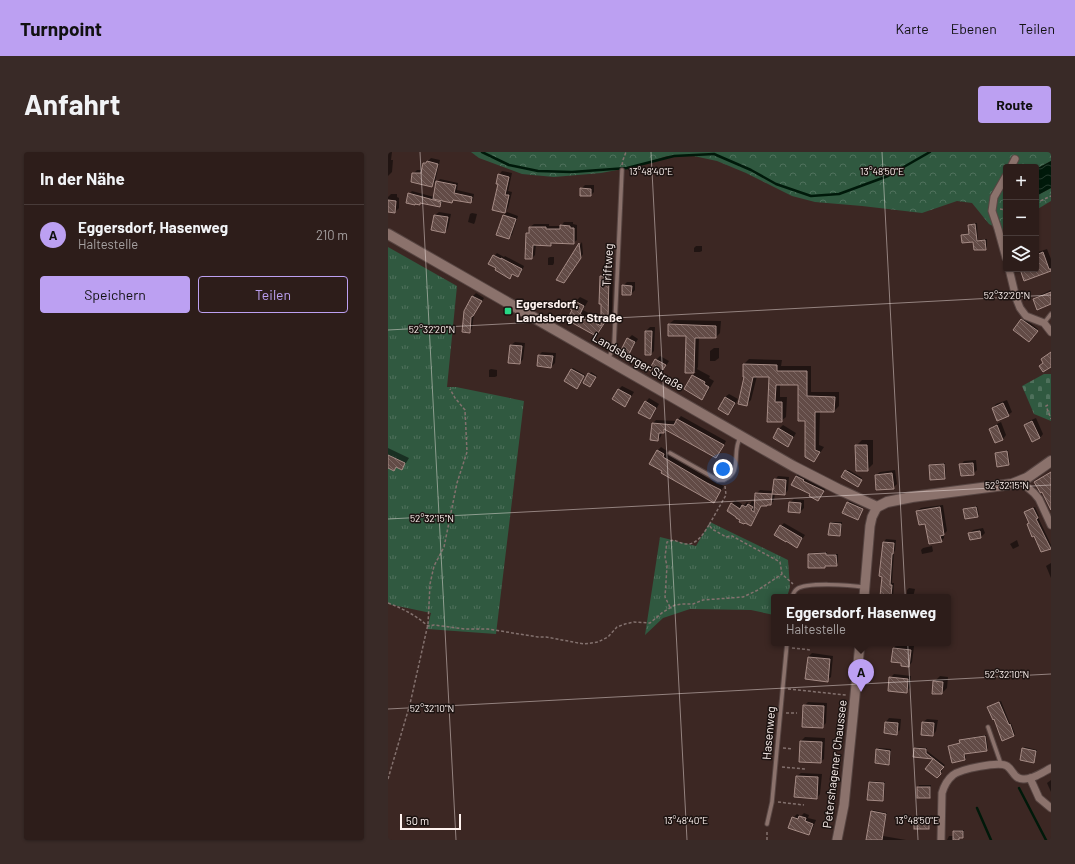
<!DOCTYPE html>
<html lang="de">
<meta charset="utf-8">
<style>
:root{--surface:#2d1d1a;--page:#392a27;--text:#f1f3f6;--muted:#a7a2a2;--line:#483b39;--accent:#bca0f2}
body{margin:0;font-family:Barlow,sans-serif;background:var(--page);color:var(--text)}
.controls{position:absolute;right:12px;top:12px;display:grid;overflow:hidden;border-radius:4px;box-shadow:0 1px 3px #0004}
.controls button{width:36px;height:36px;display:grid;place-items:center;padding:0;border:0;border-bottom:1px solid var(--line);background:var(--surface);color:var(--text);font:20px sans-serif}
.scale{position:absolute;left:12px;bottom:10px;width:61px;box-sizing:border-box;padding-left:4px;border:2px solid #fef2ef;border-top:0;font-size:11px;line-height:14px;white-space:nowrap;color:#fef2ef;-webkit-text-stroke:3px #1c1311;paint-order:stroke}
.you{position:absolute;left:335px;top:317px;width:14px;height:14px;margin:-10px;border:3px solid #fff;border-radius:50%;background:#1a73e8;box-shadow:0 0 0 6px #1a73e833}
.badge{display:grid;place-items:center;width:26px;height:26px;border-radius:50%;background:var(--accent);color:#111;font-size:13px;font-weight:700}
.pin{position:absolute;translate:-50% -33px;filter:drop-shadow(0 1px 2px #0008)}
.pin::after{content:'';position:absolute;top:21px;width:14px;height:12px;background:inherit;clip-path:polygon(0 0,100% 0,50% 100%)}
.popup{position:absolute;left:383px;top:442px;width:180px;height:52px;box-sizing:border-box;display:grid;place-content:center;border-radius:4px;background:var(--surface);filter:drop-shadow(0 1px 3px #0005);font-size:13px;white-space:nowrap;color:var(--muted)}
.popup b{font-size:15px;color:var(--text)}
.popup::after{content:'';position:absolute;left:50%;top:100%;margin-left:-8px;border:8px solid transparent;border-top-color:var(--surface)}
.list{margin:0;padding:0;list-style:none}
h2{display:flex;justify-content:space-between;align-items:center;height:52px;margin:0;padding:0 16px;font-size:17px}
h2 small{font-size:13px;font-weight:400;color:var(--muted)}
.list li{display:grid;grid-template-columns:26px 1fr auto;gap:12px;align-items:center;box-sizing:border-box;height:60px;padding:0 16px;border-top:1px solid var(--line)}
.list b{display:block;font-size:15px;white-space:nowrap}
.list p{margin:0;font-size:13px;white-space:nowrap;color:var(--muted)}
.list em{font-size:13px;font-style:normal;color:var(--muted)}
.actions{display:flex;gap:8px;padding:12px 16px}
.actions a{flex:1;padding:9px 0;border:1px solid var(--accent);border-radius:4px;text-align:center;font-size:14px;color:var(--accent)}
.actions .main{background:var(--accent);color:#111}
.icon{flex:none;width:22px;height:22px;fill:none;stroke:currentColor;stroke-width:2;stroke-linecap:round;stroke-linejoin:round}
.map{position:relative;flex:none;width:663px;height:688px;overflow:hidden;border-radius:4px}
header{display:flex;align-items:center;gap:24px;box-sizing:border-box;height:56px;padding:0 20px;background:var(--accent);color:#111}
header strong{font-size:19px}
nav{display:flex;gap:22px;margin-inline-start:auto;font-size:14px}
.intro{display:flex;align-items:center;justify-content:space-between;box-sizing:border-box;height:96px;padding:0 24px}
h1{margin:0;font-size:28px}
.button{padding:10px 18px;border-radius:4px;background:var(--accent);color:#111;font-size:14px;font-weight:700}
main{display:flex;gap:24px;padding:0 24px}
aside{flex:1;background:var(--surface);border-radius:4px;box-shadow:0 1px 3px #0004}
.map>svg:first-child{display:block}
</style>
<header>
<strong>Turnpoint</strong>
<nav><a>Karte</a><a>Ebenen</a><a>Teilen</a></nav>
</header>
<div class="intro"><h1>Anfahrt</h1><a class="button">Route</a></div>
<main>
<aside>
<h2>In der Nähe<small></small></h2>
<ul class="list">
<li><span class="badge">A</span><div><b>Eggersdorf, Hasenweg</b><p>Haltestelle</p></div><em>210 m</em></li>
</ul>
<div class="actions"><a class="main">Speichern</a><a>Teilen</a></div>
</aside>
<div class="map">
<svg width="663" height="688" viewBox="0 0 663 688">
<defs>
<pattern id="grass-tufts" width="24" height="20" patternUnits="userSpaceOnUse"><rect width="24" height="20" fill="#305940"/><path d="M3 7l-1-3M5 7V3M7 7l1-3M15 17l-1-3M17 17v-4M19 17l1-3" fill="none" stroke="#4f715c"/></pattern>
<pattern id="forest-crowns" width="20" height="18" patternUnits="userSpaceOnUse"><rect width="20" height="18" fill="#305940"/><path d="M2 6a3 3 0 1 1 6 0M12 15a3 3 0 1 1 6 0" fill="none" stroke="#4f715c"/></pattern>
<pattern id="cemetery-stones" width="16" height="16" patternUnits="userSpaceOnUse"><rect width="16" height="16" fill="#305940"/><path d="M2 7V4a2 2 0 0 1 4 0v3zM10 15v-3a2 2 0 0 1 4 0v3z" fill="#4f715c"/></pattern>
<pattern id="water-waves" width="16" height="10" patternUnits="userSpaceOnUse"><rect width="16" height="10" fill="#00190a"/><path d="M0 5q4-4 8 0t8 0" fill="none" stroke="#263b2e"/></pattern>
<pattern id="building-back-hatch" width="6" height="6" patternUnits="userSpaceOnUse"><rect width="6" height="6" fill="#624b46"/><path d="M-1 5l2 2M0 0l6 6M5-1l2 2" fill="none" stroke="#7a6561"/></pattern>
</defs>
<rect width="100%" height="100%" fill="#3c2723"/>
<g fill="url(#grass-tufts)">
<path d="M0,95L69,134L59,235H68L136,249L108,482L39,477L43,461L0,452Z"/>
<path d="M322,370L400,408L402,435L399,445H386V463L363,458L302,457L275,466L257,483L272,385L308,394Z"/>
</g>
<g fill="url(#forest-crowns)">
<path d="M83,0H663V9L648,17V15H618V77L614,79L601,72L584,51L569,49L534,61L474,54L427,50L404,44L358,21L329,9L301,3L279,4L245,15L213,21L166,25L134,22L91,6Z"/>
<path d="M663,36V49L648,58V44Z"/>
</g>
<path fill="url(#cemetery-stones)" d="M656,222H663V269L646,262L634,234Z"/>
<path fill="url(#water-waves)" d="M663,9V36L648,44V17Z"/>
<g fill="#0007">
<path d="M0,0H4L3,8H5L4,20L0,24Z"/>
<path d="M43,6L52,8L47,30L44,33L25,22L29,18H35L36,11L40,8H41Z"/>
<path d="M114,19L124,21L120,39L124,40L120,56L117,60L111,31V23Z"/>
<path d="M52,27L70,31L69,38L86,42L85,48L82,50L67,47L64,50L55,48L54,51L52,54L33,50L31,52L21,42L24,39L46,45L49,30Z"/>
<path d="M197,33H206V40L203,43L193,37Z"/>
<path d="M3,42H9V45L11,46V56L7,60L0,59V45Z"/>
<path d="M51,60L63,62L60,76L57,80L47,63Z"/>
<path d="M119,60L130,64L124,83L121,86L115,64Z"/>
<path d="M84,61L89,62L87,70L86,72L80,70L82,62Z"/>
<path d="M176,70H185V72L189,73V88L185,91L166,90L163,93L148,92L147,103L144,106L139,81L142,78V75L146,72H161V74H173Z"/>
<path d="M589,71L590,88L599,87V95L598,97L586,89L574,83L575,82L582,81L581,73L583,72Z"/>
<path d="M194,90L195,102L179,127L176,130L169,127Z"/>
<path d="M308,94H314V99L312,100H306V96Z"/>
<path d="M648,94L650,100L659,97L663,107V117L662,118L633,117H648Z"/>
<path d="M109,101L116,105L117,104L136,114L133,121L130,124L126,122L122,125L110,116L106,104Z"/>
<path d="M162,105H166V111L165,113H160V106Z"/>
<path d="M217,120H225L224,162L220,166L212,179L208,183L184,157L188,149L192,145L200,149L195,158L214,168L213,124Z"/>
<path d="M239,130H247V138L243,142L235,134Z"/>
<path d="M663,138V151L647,147L650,144Z"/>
<path d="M88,141L96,146L86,162L84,177L81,180L76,159L85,144Z"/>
<path d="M636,166L650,177L643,187L626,178Z"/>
<path d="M286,168L333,169L332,181L328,185H311L310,215L309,217L322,224L321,226L326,229L319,241L314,246L297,237L305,223L308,220H298L299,184L281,172Z"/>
<path d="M262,175H267L266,199L263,202H258V179Z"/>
<path d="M244,183L250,187L244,197L241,201L240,187Z"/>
<path d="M127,190L137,191L135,207L132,211L123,193Z"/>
<path d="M326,196H331V206L327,209H322V199Z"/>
<path d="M154,200L168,201L167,211L163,215L151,203Z"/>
<path d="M272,204L281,209L275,219L271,223L262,218L268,208Z"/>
<path d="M361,207L394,208L393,214H423V240H451V254L446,259H432L431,293L436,295L430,304L426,309L410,232H392V245H399L398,265L393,269H380L382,225L369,224L363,248L358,253L357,224H356V212Z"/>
<path d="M185,216L197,223L190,234L183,217Z"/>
<path d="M103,217L109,218V224L107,225H101V218Z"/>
<path d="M203,220L209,224L202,234L201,222Z"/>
<path d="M234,234L246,240L240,250L237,254L225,247L231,237Z"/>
<path d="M341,242L350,247L344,258L340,261L337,245Z"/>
<path d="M261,246L271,252L265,263L261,266L258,250Z"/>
<path d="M619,248L624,260L620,263L605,256L608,252Z"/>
<path d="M293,264L338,289L332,301L328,305L278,277L276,280H274L273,284L270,288L265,271L268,268L289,269Z"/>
<path d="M648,266L655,282L652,286L645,289L637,273L641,269Z"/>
<path d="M613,270L618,283L615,287L607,290L602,277L605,274Z"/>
<path d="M395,273L408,281L403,290L400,293L391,277Z"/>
<path d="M474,288H485V312L479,318L468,294Z"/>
<path d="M273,295L279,299L278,301L323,328L336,334L329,346L326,350L274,320L269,299Z"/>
<path d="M0,296L21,306L18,311L13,316L9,314L6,318L0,315Z"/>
<path d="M620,298L622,310L620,312L608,301L610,300Z"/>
<path d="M588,308L589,318L585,322L573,313L576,309Z"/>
<path d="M557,311L558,325L556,326L542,313L544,312Z"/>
<path d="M459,318H461L474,326L471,332L457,320Z"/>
<path d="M507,318L509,332L505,336L488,323L492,320Z"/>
<path d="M412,321L438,335L434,344L430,347L423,341L408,324Z"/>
<path d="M390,324L401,325L400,338L397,342L387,341L386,348L383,352L374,353L366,369L362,373L353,367L344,352L347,348L356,353L359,350L362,352L364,349L368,351V342L372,338L386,339L387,328Z"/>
<path d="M406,347L416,348V356L412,360L402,350Z"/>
<path d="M461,349L475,356L471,365L460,351Z"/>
<path d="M555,353L559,379L556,382V386L553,389L529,359L533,356Z"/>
<path d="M589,354L591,362L589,364L576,358L578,356Z"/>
<path d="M647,355L651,364L650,365L663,393L662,396L641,371L637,360Z"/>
<path d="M444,370H454L453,382L451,383L442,371Z"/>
<path d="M396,371L417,383L409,395L393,374Z"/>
<path d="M595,376L597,381L593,385L582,387L581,382L585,378Z"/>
<path d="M498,387L508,388L507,399L506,400L504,431H506L505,445H493L495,424H493L496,390Z"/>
<path d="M629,388L631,394L625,397L622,392Z"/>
<path d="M544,394L545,399L544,400L534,402L533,398L535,396Z"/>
<path d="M439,400V402H450V411L448,413H438L437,415L421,402L422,401Z"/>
<path d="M663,411V426L658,414Z"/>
<path d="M521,436L527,437L525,445H519V438Z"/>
<path d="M426,443H462V445H424Z"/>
<path d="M509,492L526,494L524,510L521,514L514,510L504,509L506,496Z"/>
<path d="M424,501L445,504L443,525L439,528L420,505Z"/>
<path d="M506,522L523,524L522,536L519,539L502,526Z"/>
<path d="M552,524L560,525L559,536L554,541L546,530Z"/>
<path d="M613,549L622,572L623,571L627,582L625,584L602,554Z"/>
<path d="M420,550L439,551L438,571L434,575L416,554Z"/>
<path d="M501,566L513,567L512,578L508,581L498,570Z"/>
<path d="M539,567L550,568L548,579L545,583L535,570Z"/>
<path d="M598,583L600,596L599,598L577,601L578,606L577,607L561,594L563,593L573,591L572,589L574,587Z"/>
<path d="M417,585L437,586L436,607L432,610L412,609L413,589Z"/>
<path d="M528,595L539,596V599L557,613L553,617L554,620L551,622L538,617L547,606L526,605L527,597Z"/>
<path d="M637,595L649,598L647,608L645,610L635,597Z"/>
<path d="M491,596L503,597L502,610L501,612L489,598Z"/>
<path d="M413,621L434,622L432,642L429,646L409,624Z"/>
<path d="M663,628V640L659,631Z"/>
<path d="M483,629L497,630L496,646L494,648L482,630Z"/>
<path d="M531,633H543V644L542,645L530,635Z"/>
<path d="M485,658L499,661L495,684L518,688H478L484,660Z"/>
<path d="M416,661L421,663L420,666L428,668L424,678L421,682L405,666L409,662L413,664Z"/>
<path d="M528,665H542V674L540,676L527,666Z"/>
<path d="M567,678H576V683L575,685H572V688H559L561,684H566V679Z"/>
</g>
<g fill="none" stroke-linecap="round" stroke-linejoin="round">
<g stroke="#00190a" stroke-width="2.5">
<path d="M94,0L121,13L150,19L184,20L239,16L286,4L326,2L363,18L388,32L423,44L451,42L500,24L542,0"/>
<path d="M631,636L658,688"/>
<path d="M589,656L603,688"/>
</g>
</g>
<g fill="url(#building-back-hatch)" stroke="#a58b85">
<path d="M39,9L50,12L44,35L23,30L24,21H33L35,11H38Z"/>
<path d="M110,22L121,25L117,43H121L117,61L104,58L110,32H108Z"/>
<path d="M48,29L68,33L66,41L84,45L83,51L65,48L64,51L45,47Z"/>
<path d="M192,36L203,37V44H192Z"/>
<path d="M20,41L53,50L52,55L32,51V53L27,52V53L18,51Z"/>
<path d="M0,48L8,49L7,61L0,60Z"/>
<path d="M46,63L60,65L57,81L43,78Z"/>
<path d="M115,63L128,67L121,87L108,83Z"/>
<path d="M587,72L589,89L597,88L598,98H586L585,90L574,91L573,83L581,82L580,73Z"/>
<path d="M172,73L182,74V76H186V92L163,91V94L145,93L144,107H137L138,81H141V75H158V77H172Z"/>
<path d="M191,91L193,106L176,131L168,128Z"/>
<path d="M655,100L661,117H663V119L636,129L632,117H648V103Z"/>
<path d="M105,103L113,107V106L134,117L130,125L124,122L122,127L107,118L108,116L100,112Z"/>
<path d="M212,124H221L220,168L219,167L208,184L179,168L184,158L182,157L187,149L196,154L192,162L213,174V152H211Z"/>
<path d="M234,133L244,134L243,143H234Z"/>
<path d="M663,140V152L649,158L645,147Z"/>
<path d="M84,144L94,149L85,164L83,165L82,181L74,180L76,159Z"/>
<path d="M633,167L650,179L641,190L625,178Z"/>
<path d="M280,172L328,174V186H307L306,221H297L298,184H280Z"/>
<path d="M257,179H264L263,203H257Z"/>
<path d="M239,186L247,190L241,202L233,198Z"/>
<path d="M122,193L134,194L132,212L120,211Z"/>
<path d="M663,200V215L655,220L651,214L655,211L653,207Z"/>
<path d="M150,203L165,204L163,216L149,214Z"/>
<path d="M267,207L278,213L271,224L261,218Z"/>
<path d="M355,212L389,213V219H419V244L447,245L446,260H427V298L432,300L426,310L417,305V269H410V233H388L387,250H394V270H379L381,225H365L359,254L350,252L356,225H355Z"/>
<path d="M183,217L196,224L189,237L176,229Z"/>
<path d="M200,221L208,225L202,235L195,231Z"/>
<path d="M304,223L317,230L316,232L321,235L314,248L296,237Z"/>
<path d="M230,237L243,244L237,255L224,247Z"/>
<path d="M337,245L347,251L340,263L330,257Z"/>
<path d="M257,249L268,256L262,267L250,261Z"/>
<path d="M615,251L621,264L609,269L604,256Z"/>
<path d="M289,267L336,293L328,306L276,277V281H271L270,289L262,288L264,271L286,273Z"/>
<path d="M644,269L652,286L644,290L636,273Z"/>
<path d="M609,273L615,288L607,291L601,277Z"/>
<path d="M390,276L405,285L400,295L385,286Z"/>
<path d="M467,293H479L480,319H468Z"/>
<path d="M269,298L276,302L275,305L319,331L333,338L326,351L273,321L274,319L261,312Z"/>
<path d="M619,299L621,313L609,315L607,301Z"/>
<path d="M0,303L17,311L14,318L8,315L6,319L0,316Z"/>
<path d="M585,311L586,323L573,324L571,312Z"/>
<path d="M556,312L557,327L542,328L541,313Z"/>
<path d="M457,318L474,328L470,335L453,325Z"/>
<path d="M663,320V358L654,340L652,341V340L646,330Z"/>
<path d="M504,321L506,337L488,338L487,323Z"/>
<path d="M408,324L416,328L415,329L436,339L430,349L421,344L422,342L403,333Z"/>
<path d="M386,327L398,328L397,343L384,342Z"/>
<path d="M367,341L384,342L383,353H379V354H373L363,374L357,371L356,372L351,370L352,368L348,366V365L339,359L343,351L352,357L354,353L358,355L360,352L365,355L363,358L366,360Z"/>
<path d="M401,350L413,351L412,361L400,360Z"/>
<path d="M459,350L475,357L470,368L454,361Z"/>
<path d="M552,355L556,383L552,384L554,390L541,392L537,372L531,373L528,359Z"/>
<path d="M588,355L590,365L577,367L575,357Z"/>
<path d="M645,356L650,366L648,367L663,397L653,400L646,384L644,385L639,372L641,371L636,360Z"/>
<path d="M442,371L453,372L452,384L440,383Z"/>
<path d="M392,373L414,386L409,396L398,389V390L386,383Z"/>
<path d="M592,379L593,386L582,388L580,381Z"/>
<path d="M495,390L506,391L505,402H504L502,433H504L503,444H492L494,425L491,424Z"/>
<path d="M438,401V403H448L449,414H437V416H420V402Z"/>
<path d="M505,496L523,498L521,515L513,514V511L503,510Z"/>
<path d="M420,505L442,507L440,530L417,527Z"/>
<path d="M501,525L520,527L519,541L500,539Z"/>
<path d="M545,529L555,530L554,542H544Z"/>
<path d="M611,550L621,573L622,572L626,584L614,589L606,567L605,568L599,555Z"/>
<path d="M415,553L436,554L435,576L414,575Z"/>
<path d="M497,570L510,571L509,583L496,581Z"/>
<path d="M534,570L546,571L545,584L533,583Z"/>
<path d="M597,584L599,599L576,602L577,608L564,611L560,594L572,591L571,588Z"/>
<path d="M412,589L434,590L433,611L411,610Z"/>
<path d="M526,596L538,597V601L556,615L552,619L553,622L549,626L537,617L545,607L525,605Z"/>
<path d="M634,596L648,599L646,611L632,608Z"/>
<path d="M488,597L502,599L501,613L487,611Z"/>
<path d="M408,624L430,625L429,647L406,645Z"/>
<path d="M481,630L496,631L495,649L479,648Z"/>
<rect x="529" y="635" width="13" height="11"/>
<path d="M483,659L498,662L494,688H478Z"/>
<path d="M411,664L418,666L417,669L425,672L421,683L400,676L404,665L410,667Z"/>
<rect x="526" y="666" width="15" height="11"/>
<path d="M565,679H575V686H571V688H565Z"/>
</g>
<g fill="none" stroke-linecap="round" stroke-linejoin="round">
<defs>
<g id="service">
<path d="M656,171L663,162"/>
<path d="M220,208L226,193L234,18"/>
<path d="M282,301L330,328H336C340,326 344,324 346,319C350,308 346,296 352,286"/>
<path d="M404,445C405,442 406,439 409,437C419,430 462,433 475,435"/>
<path d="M600,575L613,612"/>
<path d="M379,672L384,650L399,491"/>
</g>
<g id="minor">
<path d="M623,15L627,7"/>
<path d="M618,24L606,45L604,59L610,77L618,106"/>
<path d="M621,117L628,146L632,156L638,164L656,171L663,180"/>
<path d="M632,329L646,341L651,347L663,373"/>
<path d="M642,626L651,646L663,656"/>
<path d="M553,688L554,641C556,634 559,628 565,623C573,617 611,609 619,614C625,618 626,627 635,627C644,628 655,620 663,616"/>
</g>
<g id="tertiary">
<path d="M476,445L482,374L484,365L489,355"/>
<path d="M449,688L456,653L465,564L472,491"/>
</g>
<path id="secondary" d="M0,82L405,314L450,337L489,355L499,350L524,345L624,332L639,326L663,309"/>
</defs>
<use href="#service" stroke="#574542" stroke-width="5.5"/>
<use href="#minor" stroke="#574542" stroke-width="9"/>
<use href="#tertiary" stroke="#574542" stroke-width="11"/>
<use href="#secondary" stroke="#574542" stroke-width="12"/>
<g stroke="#83716e" stroke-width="1.5" stroke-dasharray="3 2" stroke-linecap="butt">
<path d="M234,13L235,8L238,0"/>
<path d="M648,51L663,44"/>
<path d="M612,57L618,58"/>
<path d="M660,253L658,254L663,267"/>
<path d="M337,334L338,343L321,373L324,377L338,385L344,384L392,410L394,422L405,432"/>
<path d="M0,451C16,457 27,463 40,474L46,473L77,477H100L150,485H158L196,492L210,490L220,485L229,475L237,472L246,470L262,471L275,460L287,453L294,452H305L315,448L355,445L370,438L394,422"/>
<path d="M282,455L277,445L279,414L277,405L279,390L286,388C289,389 294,392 298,392C309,393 316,381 321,373"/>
<path d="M404,496L423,498"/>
<path d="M400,537L458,543"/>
<path d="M398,561H409"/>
<path d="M395,596L405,597"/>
<path d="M394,615L417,617"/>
<path d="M0,627L22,552L40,472L42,432L46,414L56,395L69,331L79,300L77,258L67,246L62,237"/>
<path d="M390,650L416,653"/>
<path d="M379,688V678"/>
</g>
<use href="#service" stroke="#8b726c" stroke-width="3.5"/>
<use href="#minor" stroke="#8b726c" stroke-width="7"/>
<use href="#tertiary" stroke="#8b726c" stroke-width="9"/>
<use href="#secondary" stroke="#8b726c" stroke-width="10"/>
</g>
<path fill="none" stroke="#fef2ef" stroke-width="1" stroke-opacity="0.45" d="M32,0L68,688M263,0L299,688M494,0L530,688M0,178L663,143M0,367L663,333M0,557L663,522"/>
<rect fill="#27d885" stroke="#1c1311" stroke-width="1.5" x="116" y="155" width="8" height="8" rx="2"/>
<g text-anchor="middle" stroke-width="3" stroke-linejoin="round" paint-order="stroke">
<g font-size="12" fill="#fef2ef" stroke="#1c1311">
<text transform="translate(220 113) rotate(-87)" y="4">Triftweg</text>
<text transform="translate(250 210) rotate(30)" y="4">Landsberger Straße</text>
<text transform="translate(381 581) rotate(-85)" y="4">Hasenweg</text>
<text transform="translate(447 612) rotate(-83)" y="4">Petershagener Chaussee</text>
</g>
<g font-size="12" font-weight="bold" fill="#fef2ef" stroke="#1c1311" text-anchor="start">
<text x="128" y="156">Eggersdorf,<tspan x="128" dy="14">Landsberger Straße</tspan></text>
</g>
</g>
<g font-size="10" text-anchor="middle" fill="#fef2ef" stroke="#1c1311" stroke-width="3" stroke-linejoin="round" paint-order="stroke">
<text x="263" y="23">13°48'40"E</text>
<text x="494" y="23">13°48'50"E</text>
<text x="619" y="147">52°32'20"N</text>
<text x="44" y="181">52°32'20"N</text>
<text x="619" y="337">52°32'15"N</text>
<text x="44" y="370">52°32'15"N</text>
<text x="619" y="526">52°32'10"N</text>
<text x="44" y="560">52°32'10"N</text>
<text x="298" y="672">13°48'40"E</text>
<text x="529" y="672">13°48'50"E</text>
</g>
</svg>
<div class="controls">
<button>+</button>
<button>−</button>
<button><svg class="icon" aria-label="layers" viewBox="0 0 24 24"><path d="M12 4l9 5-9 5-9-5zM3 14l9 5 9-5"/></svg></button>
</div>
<div class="scale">50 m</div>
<div class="you"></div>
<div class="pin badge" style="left:473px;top:540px">A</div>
<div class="popup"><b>Eggersdorf, Hasenweg</b>Haltestelle</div>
</div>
</main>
